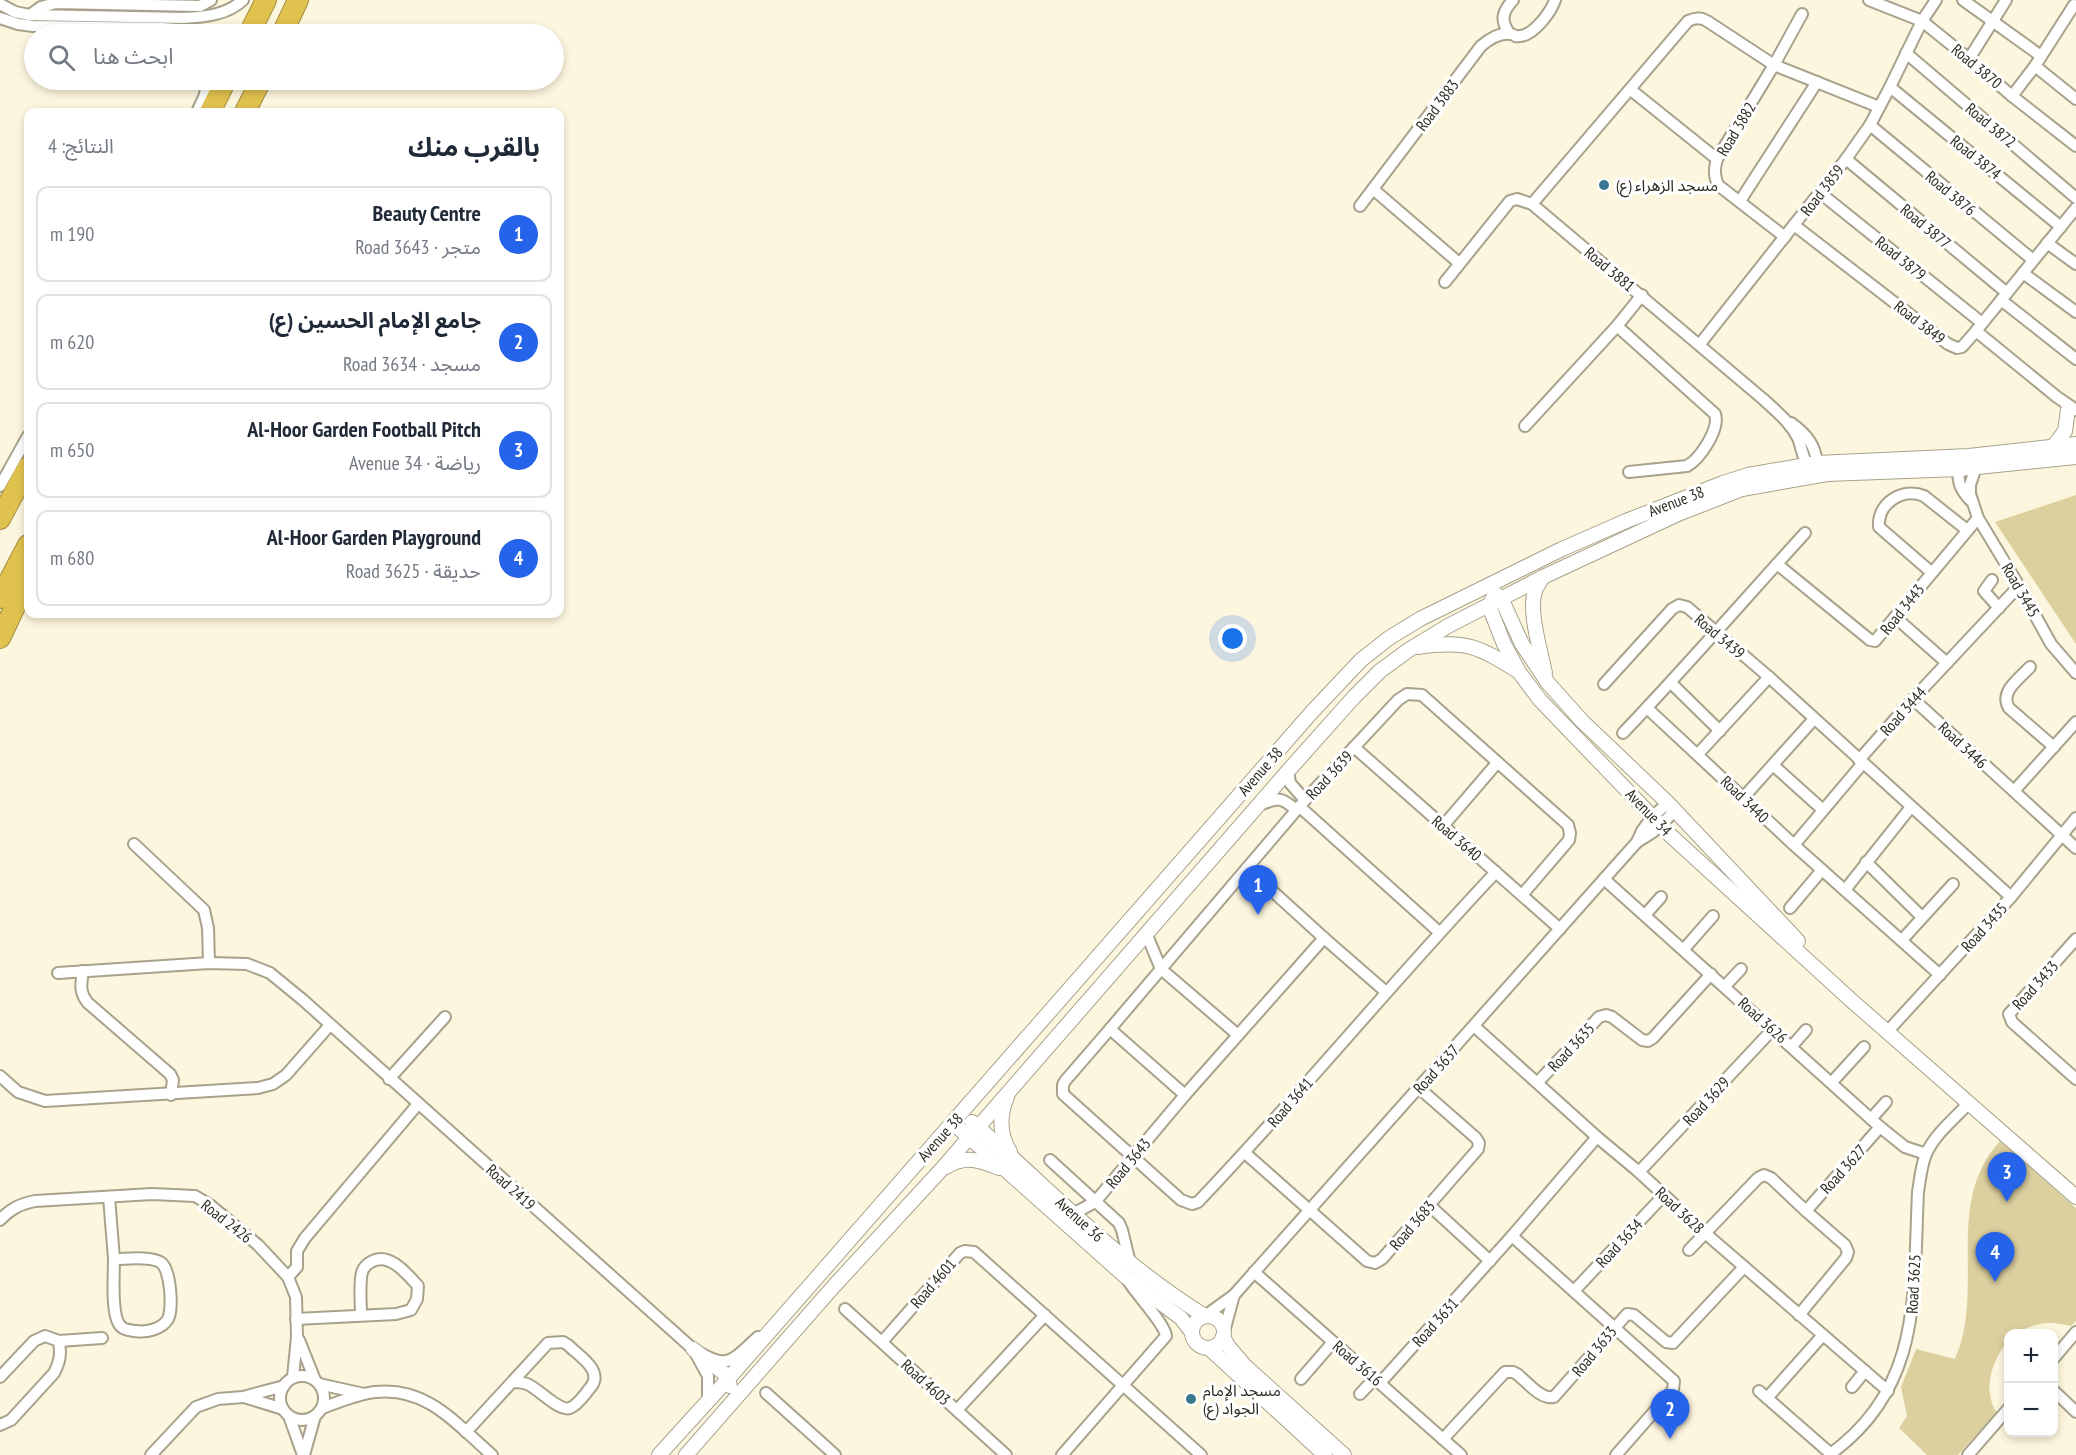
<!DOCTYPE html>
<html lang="ar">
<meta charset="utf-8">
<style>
:root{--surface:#fff;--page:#f6f6f7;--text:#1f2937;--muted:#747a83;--line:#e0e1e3;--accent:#2563eb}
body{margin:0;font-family:"PT Sans Narrow","Noto Sans Arabic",sans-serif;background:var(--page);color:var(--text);direction:rtl}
.controls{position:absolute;right:18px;bottom:18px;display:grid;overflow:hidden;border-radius:12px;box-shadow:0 3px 9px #0003}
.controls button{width:54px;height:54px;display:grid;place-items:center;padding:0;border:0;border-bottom:2px solid var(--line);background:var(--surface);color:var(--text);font:30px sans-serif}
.you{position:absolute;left:1233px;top:639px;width:21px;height:21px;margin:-15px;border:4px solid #fff;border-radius:50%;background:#1a73e8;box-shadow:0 0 0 9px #1a73e833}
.badge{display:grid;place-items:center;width:39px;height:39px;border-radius:50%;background:var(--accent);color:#fff;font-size:20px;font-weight:700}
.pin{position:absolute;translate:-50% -50px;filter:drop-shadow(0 2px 3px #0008)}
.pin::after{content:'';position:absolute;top:32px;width:21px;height:18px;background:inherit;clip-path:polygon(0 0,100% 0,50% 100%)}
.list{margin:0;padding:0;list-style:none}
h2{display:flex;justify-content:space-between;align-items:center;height:78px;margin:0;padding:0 24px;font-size:26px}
h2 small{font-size:20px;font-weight:400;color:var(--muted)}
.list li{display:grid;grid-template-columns:39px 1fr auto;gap:18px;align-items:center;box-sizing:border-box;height:96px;margin:0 12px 12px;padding:0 12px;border:2px solid var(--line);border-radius:12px}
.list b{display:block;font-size:22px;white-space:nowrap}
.list p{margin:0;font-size:20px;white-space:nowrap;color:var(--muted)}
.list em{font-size:20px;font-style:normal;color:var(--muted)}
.icon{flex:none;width:33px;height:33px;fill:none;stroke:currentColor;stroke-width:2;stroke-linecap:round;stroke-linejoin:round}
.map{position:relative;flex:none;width:2076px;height:1455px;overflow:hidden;direction:ltr}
.search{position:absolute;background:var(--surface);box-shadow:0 3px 9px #0003;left:24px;top:24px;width:540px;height:66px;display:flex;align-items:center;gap:15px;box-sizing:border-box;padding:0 21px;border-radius:33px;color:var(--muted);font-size:22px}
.panel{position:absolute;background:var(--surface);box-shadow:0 3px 9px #0003;left:24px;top:108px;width:540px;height:510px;border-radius:12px;direction:rtl}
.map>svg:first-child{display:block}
</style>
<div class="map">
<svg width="2076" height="1455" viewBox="0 0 2076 1455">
<rect width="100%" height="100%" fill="#fdf6df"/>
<g fill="#ddd09f">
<path d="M2076,495V644L1995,522Z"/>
<path d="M2000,1141L2076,1208V1321L2071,1326C2057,1323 2046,1321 2032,1326C2022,1329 2019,1334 2008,1334C2008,1343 2003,1346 1999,1354C1992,1367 1988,1381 1990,1395C1992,1402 1992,1407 1997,1412L1958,1455H1927L1899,1428L1907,1416L1901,1387L1916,1349L1955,1359C1986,1289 1943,1203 2000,1141Z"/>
</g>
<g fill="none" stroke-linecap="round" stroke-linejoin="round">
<defs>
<g id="minor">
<path d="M1869,0L1922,21L1969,59L2012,96L2076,146"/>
<path d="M1963,0L2041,56"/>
<path d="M0,4L15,12L30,15L183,18C205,17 227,15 243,0"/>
<path d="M30,15L41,7L56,3L200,6L211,0"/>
<path d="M0,18L18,24L33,26L162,28L176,29L188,34"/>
<path d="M1510,34C1500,21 1502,12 1513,0"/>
<path d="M1906,53L2076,198"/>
<path d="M1969,59L2006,0"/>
<path d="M2035,66L2076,99"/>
<path d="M1890,87L2061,227"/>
<path d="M1631,90L1717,159"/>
<path d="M2012,96L2035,66L2074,5"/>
<path d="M197,112L204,97L209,80"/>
<path d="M1870,125L2033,260"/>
<path d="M1846,159L2007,293"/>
<path d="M1373,189L1459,263"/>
<path d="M1819,192L1982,323"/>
<path d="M1740,201L1817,82"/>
<path d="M1532,204L1688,21C1695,18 1700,17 1707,21L1774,65L1879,107"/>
<path d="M1360,206L1481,46C1489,39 1500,32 1511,34C1518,36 1513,37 1520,36C1534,35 1551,12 1555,0"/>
<path d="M1794,225L1948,344L1957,348L1962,347L1976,331L2076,208"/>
<path d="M1785,237L1718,185C1714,175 1714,169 1717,159L1774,65L1802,14"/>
<path d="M2047,243L2076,264"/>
<path d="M2023,273L2076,312"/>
<path d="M1445,282L1510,201L1517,199L1532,204L1763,399C1776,411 1790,422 1798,438C1802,448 1803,461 1810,469"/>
<path d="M2001,300L2076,359"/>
<path d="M1617,326L1715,414C1720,429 1700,459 1687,466L1629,472"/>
<path d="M1976,331L2057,397L2076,410"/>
<path d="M1700,344L1846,159L1870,125L1890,87L1922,21L1936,0"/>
<path d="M1791,423C1806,434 1815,444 1817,463L1813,468"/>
<path d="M1525,426L1617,326L1642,295"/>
<path d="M1976,467L1970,485V494L1978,518L2019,586L2051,644L2076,673"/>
<path d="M1959,469C1957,482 1961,490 1970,500"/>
<path d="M0,486L28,436"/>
<path d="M1777,564L1870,640L1875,641L1978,518"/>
<path d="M1931,572L1879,527C1877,503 1903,487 1924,496L1967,530"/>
<path d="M1992,580L1984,591L1999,608"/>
<path d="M1895,617L1947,663"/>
<path d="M2030,667C2019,679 1999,692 2009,708L2054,747"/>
<path d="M1671,683L1720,731"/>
<path d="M1604,684L1672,609L1679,605L1687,607L1769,677L2011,897"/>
<path d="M1913,699L2076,848"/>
<path d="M1647,708L1794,845L1940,975"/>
<path d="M1623,733C1685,668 1744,600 1805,533"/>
<path d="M1354,747L1560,929"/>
<path d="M1698,754L1769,677"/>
<path d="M1859,760L1913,699L2019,586"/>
<path d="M1773,765L1823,810"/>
<path d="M1288,771L1290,783L1305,800"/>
<path d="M2014,791L2076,722"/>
<path d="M1743,798L1814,719"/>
<path d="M1259,805C1278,798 1281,796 1296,810"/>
<path d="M1300,807L1439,932"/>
<path d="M1443,826L1497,763"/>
<path d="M1637,842L1653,832L1675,811"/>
<path d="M134,844L204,910L208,928L209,963"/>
<path d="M1794,845L1863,763"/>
<path d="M1866,862L1922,917"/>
<path d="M1604,879L1880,1127L1905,1147L1926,1154"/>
<path d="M1845,890L1911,807"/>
<path d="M1790,908L1822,870"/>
<path d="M1645,915L1661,897"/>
<path d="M1146,933L1161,969L1238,1035"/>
<path d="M1324,938L1247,868L1305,800L1398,700L1407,694L1422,695L1568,825L1570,833L1569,840L1522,895"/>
<path d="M2076,939L2009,1014L2012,1022L2076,1079"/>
<path d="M1902,940L1953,884"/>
<path d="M1684,949L1713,916"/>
<path d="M83,971C81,984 79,992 88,1003L170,1074L173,1080L171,1095"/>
<path d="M58,973L209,963L247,964L270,973L303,1000L693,1349C729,1370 729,1363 758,1337"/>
<path d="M1725,986L1741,969"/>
<path d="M1474,1026L1597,1137L1639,1172L1705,1233L1888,1391"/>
<path d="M1110,1029L1065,1081L1063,1085V1094L1181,1200L1192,1204L1198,1202C1300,1095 1394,980 1496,872"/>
<path d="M1887,1032L2011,897L2076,818"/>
<path d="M1792,1046L1806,1030"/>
<path d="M0,1076L18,1092L45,1101L258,1088L273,1084L286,1075L330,1025"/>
<path d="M389,1079L445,1017"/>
<path d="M1538,1082L1599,1017L1606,1015L1612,1017L1642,1040L1648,1041L1653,1038L1711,974"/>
<path d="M1832,1082L1864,1047"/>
<path d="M1185,1095L1110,1029L1247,868"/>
<path d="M1871,1119L1886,1102"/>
<path d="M1245,1153L1367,1261L1375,1263L1382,1259L1478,1149L1479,1143L1476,1138L1419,1088"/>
<path d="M1050,1160L1119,1223L1122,1230L1130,1263"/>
<path d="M1639,1172L1773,1029"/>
<path d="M109,1197L114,1259"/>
<path d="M1429,1205L1490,1261"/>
<path d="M1073,1214L1095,1202L1185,1095L1324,938L1386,992"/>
<path d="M0,1220C10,1209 20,1204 35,1201L152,1194L195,1196L210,1205L258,1245L288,1277L296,1297L297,1337L293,1377"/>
<path d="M1512,1236L1674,1381L1673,1390L1616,1455"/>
<path d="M1689,1250L1758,1178L1764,1175L1771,1178L1806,1211L1880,1127"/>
<path d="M114,1259C126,1259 150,1256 160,1262C171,1268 173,1309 168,1319C162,1329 146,1333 135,1331C128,1330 123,1330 119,1324C111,1312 114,1275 114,1259Z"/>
<path d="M1254,1272L1461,1455"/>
<path d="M288,1277L297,1267V1251L305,1238L418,1104"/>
<path d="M1574,1291L1664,1195"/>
<path d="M845,1309L1006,1455"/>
<path d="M1799,1315L1846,1258L1848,1252L1845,1245L1806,1211"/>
<path d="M1205,1316L1234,1295L1604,879L1637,842L1642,831L1653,816L1668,803"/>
<path d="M296,1319L396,1314L411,1310L417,1299L418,1286C407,1274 389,1251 371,1262C367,1264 364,1267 362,1272C359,1285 361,1302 361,1315"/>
<path d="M1224,1332L1234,1295"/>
<path d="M299,1340L315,1380"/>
<path d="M882,1342L960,1253L965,1251L974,1252L1201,1455"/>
<path d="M696,1354L708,1376V1400"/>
<path d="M2054,1358L2076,1332"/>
<circle cx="302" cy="1398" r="22"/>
<path d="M0,1377L34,1341L45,1336L59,1341L102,1338"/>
<path d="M1301,1379L1333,1342"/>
<path d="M1380,1383L1512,1236L1597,1137"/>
<path d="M319,1384L364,1394"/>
<path d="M1852,1387L1865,1371"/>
<path d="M1759,1391L1831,1454"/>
<path d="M2054,1391L2076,1412"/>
<path d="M766,1393L835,1455"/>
<path d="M1360,1394L1375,1378"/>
<path d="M244,1397L283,1409"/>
<path d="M1767,1398L1823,1335"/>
<path d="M322,1408C339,1402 357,1394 375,1392C427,1386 456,1424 492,1455"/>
<path d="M957,1410L1045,1315"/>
<path d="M289,1416L303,1455"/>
<path d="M0,1425L11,1420L54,1373C60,1362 61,1354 59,1341"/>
<path d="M466,1432L548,1343L563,1342L568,1345C579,1356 605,1371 590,1388C585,1394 578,1405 570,1408C559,1412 538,1388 527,1384C522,1382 517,1382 513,1382"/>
<path d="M1443,1439L1505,1372H1513L1517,1374C1527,1382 1541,1400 1554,1397L1627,1314L1634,1315L1666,1342L1673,1343L1744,1267"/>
<path d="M151,1455L196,1407L218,1399L243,1397L284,1386"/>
<path d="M304,1455L315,1416"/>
<path d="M1062,1455L1166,1336C1165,1324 1137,1295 1129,1282"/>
<path d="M1829,1455C1923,1388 1913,1294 1918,1192C1920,1180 1921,1166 1926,1154C1935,1134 1954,1119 1969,1103"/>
<path d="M1968,1455L2008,1409"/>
</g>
<g id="tertiary">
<path d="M2053,447L2065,431L2068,410"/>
<path d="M1542,578C1540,582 1536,587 1535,591C1528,611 1541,652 1545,673"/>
<path d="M1496,594L1502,600L1522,644L1548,683L1582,721L1668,803L1798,941"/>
<path d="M1493,598L1489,606L1504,644L1519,672L1540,700L1670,835L1852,1001L2076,1197"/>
<path d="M1418,647C1467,640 1477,646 1518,671"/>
<path d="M1007,1097C999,1116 999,1134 1010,1152"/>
<path d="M972,1122C1049,1188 1118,1263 1205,1316"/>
<path d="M953,1123L1126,1277L1181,1318L1191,1331"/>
<path d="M946,1167C965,1155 980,1160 999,1168"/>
<circle cx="1208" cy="1332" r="16"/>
<path d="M1223,1337L1228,1346L1245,1366L1344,1455"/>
<path d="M1209,1348L1325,1455"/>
<path d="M693,1349L725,1374L730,1386"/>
<path d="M659,1455L728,1379L1311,713L1361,660L1389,638L1420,619L1562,549L1626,521L1723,483L1748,475L1817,463L1969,456L2076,444"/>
<path d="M686,1455L834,1286L940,1171L1288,771L1354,697L1380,671L1410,649L1448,626L1543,577L1678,514L1742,489L1827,474L1959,469L2076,457"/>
</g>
<g id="motorway">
<path d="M249,34L266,0"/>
<path d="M282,34L298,0"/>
<path d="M210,112L226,80"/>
<path d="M245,112L261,80"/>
<path d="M0,519L28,467"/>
<path d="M0,598L28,545"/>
<path d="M0,638L28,579"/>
</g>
</defs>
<use href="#minor" stroke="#a8a28c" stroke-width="14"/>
<use href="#tertiary" stroke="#a8a28c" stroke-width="16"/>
<use href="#motorway" stroke="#a28e40" stroke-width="22"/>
<use href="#minor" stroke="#fff" stroke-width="10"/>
<use href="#tertiary" stroke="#fff" stroke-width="14"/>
<use href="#motorway" stroke="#e0c24f" stroke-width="20"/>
</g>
<g fill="#3d7690" stroke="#fff" stroke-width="2">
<circle cx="1604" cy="185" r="6"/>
<circle cx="1191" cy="1399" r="6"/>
</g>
<g text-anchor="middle" stroke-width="6" stroke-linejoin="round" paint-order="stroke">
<g font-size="16" fill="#2e2c23" stroke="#fff">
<text transform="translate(1977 66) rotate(40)" y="6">Road 3870</text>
<text transform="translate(1437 105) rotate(-53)" y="6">Road 3883</text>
<text transform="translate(1991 125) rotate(40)" y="6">Road 3872</text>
<text transform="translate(1736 129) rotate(-59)" y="6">Road 3882</text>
<text transform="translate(1976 157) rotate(39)" y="6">Road 3874</text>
<text transform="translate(1822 190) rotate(-52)" y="6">Road 3859</text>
<text transform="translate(1951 193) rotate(40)" y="6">Road 3876</text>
<text transform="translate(1926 226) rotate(40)" y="6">Road 3877</text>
<text transform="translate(1901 258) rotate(39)" y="6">Road 3879</text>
<text transform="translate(1610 269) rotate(40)" y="6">Road 3881</text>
<text transform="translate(1920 322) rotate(38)" y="6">Road 3849</text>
<text transform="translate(1676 501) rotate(-21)" y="6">Avenue 38</text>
<text transform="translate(2021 590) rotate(60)" y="6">Road 3445</text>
<text transform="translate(1902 609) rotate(-51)" y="6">Road 3443</text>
<text transform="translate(1720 636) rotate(40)" y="6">Road 3439</text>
<text transform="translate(1903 711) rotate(-48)" y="6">Road 3444</text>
<text transform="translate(1963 745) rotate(43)" y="6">Road 3446</text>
<text transform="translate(1260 771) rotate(-49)" y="6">Avenue 38</text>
<text transform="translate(1329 775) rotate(-47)" y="6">Road 3639</text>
<text transform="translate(1745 799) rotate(44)" y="6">Road 3440</text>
<text transform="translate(1649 812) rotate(46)" y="6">Avenue 34</text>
<text transform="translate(1457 838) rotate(41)" y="6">Road 3640</text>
<text transform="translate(1984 927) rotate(-48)" y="6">Road 3435</text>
<text transform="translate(2035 985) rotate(-48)" y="6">Road 3433</text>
<text transform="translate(1763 1020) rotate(42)" y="6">Road 3626</text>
<text transform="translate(1571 1047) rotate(-47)" y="6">Road 3635</text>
<text transform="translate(1436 1069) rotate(-48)" y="6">Road 3637</text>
<text transform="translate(1706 1101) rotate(-47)" y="6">Road 3629</text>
<text transform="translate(1290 1102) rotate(-49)" y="6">Road 3641</text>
<text transform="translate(940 1137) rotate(-48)" y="6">Avenue 38</text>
<text transform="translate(1128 1163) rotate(-50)" y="6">Road 3643</text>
<text transform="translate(1843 1169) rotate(-48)" y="6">Road 3627</text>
<text transform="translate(511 1187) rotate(42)" y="6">Road 2419</text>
<text transform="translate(1680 1210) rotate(43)" y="6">Road 3628</text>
<text transform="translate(1080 1219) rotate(42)" y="6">Avenue 36</text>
<text transform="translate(227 1221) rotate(38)" y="6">Road 2426</text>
<text transform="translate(1412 1225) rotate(-49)" y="6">Road 3683</text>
<text transform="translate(1619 1243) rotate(-47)" y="6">Road 3634</text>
<text transform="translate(933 1283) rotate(-49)" y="6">Road 4601</text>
<text transform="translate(1913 1284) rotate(-87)" y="6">Road 3625</text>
<text transform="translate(1435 1322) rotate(-48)" y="6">Road 3631</text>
<text transform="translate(1594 1351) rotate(-50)" y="6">Road 3633</text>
<text transform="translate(1358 1363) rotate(41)" y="6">Road 3616</text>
<text transform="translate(926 1382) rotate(42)" y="6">Road 4603</text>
</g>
<g font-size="16" fill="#2e2c23" stroke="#fff" text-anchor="start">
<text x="1616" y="191">مسجد الزهراء (ع)</text>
<text x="1203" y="1396">مسجد الإمام<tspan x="1203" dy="18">الجواد (ع)</tspan></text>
</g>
</g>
</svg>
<div class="controls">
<button>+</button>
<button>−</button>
</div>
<div class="you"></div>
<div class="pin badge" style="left:1258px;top:915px">1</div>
<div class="pin badge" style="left:1670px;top:1439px">2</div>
<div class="pin badge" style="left:2007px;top:1202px">3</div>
<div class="pin badge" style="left:1995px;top:1282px">4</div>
<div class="search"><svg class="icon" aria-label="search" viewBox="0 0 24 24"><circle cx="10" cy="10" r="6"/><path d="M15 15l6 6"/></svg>ابحث هنا</div>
<section class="panel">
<h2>بالقرب منك<small>النتائج: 4</small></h2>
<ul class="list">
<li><span class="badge">1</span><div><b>Beauty Centre</b><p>متجر · Road 3643</p></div><em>190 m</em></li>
<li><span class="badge">2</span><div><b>جامع الإمام الحسين (ع)</b><p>مسجد · Road 3634</p></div><em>620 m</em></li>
<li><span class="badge">3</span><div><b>Al-Hoor Garden Football Pitch</b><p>رياضة · Avenue 34</p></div><em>650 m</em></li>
<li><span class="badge">4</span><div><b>Al-Hoor Garden Playground</b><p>حديقة · Road 3625</p></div><em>680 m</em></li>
</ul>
</section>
</div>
